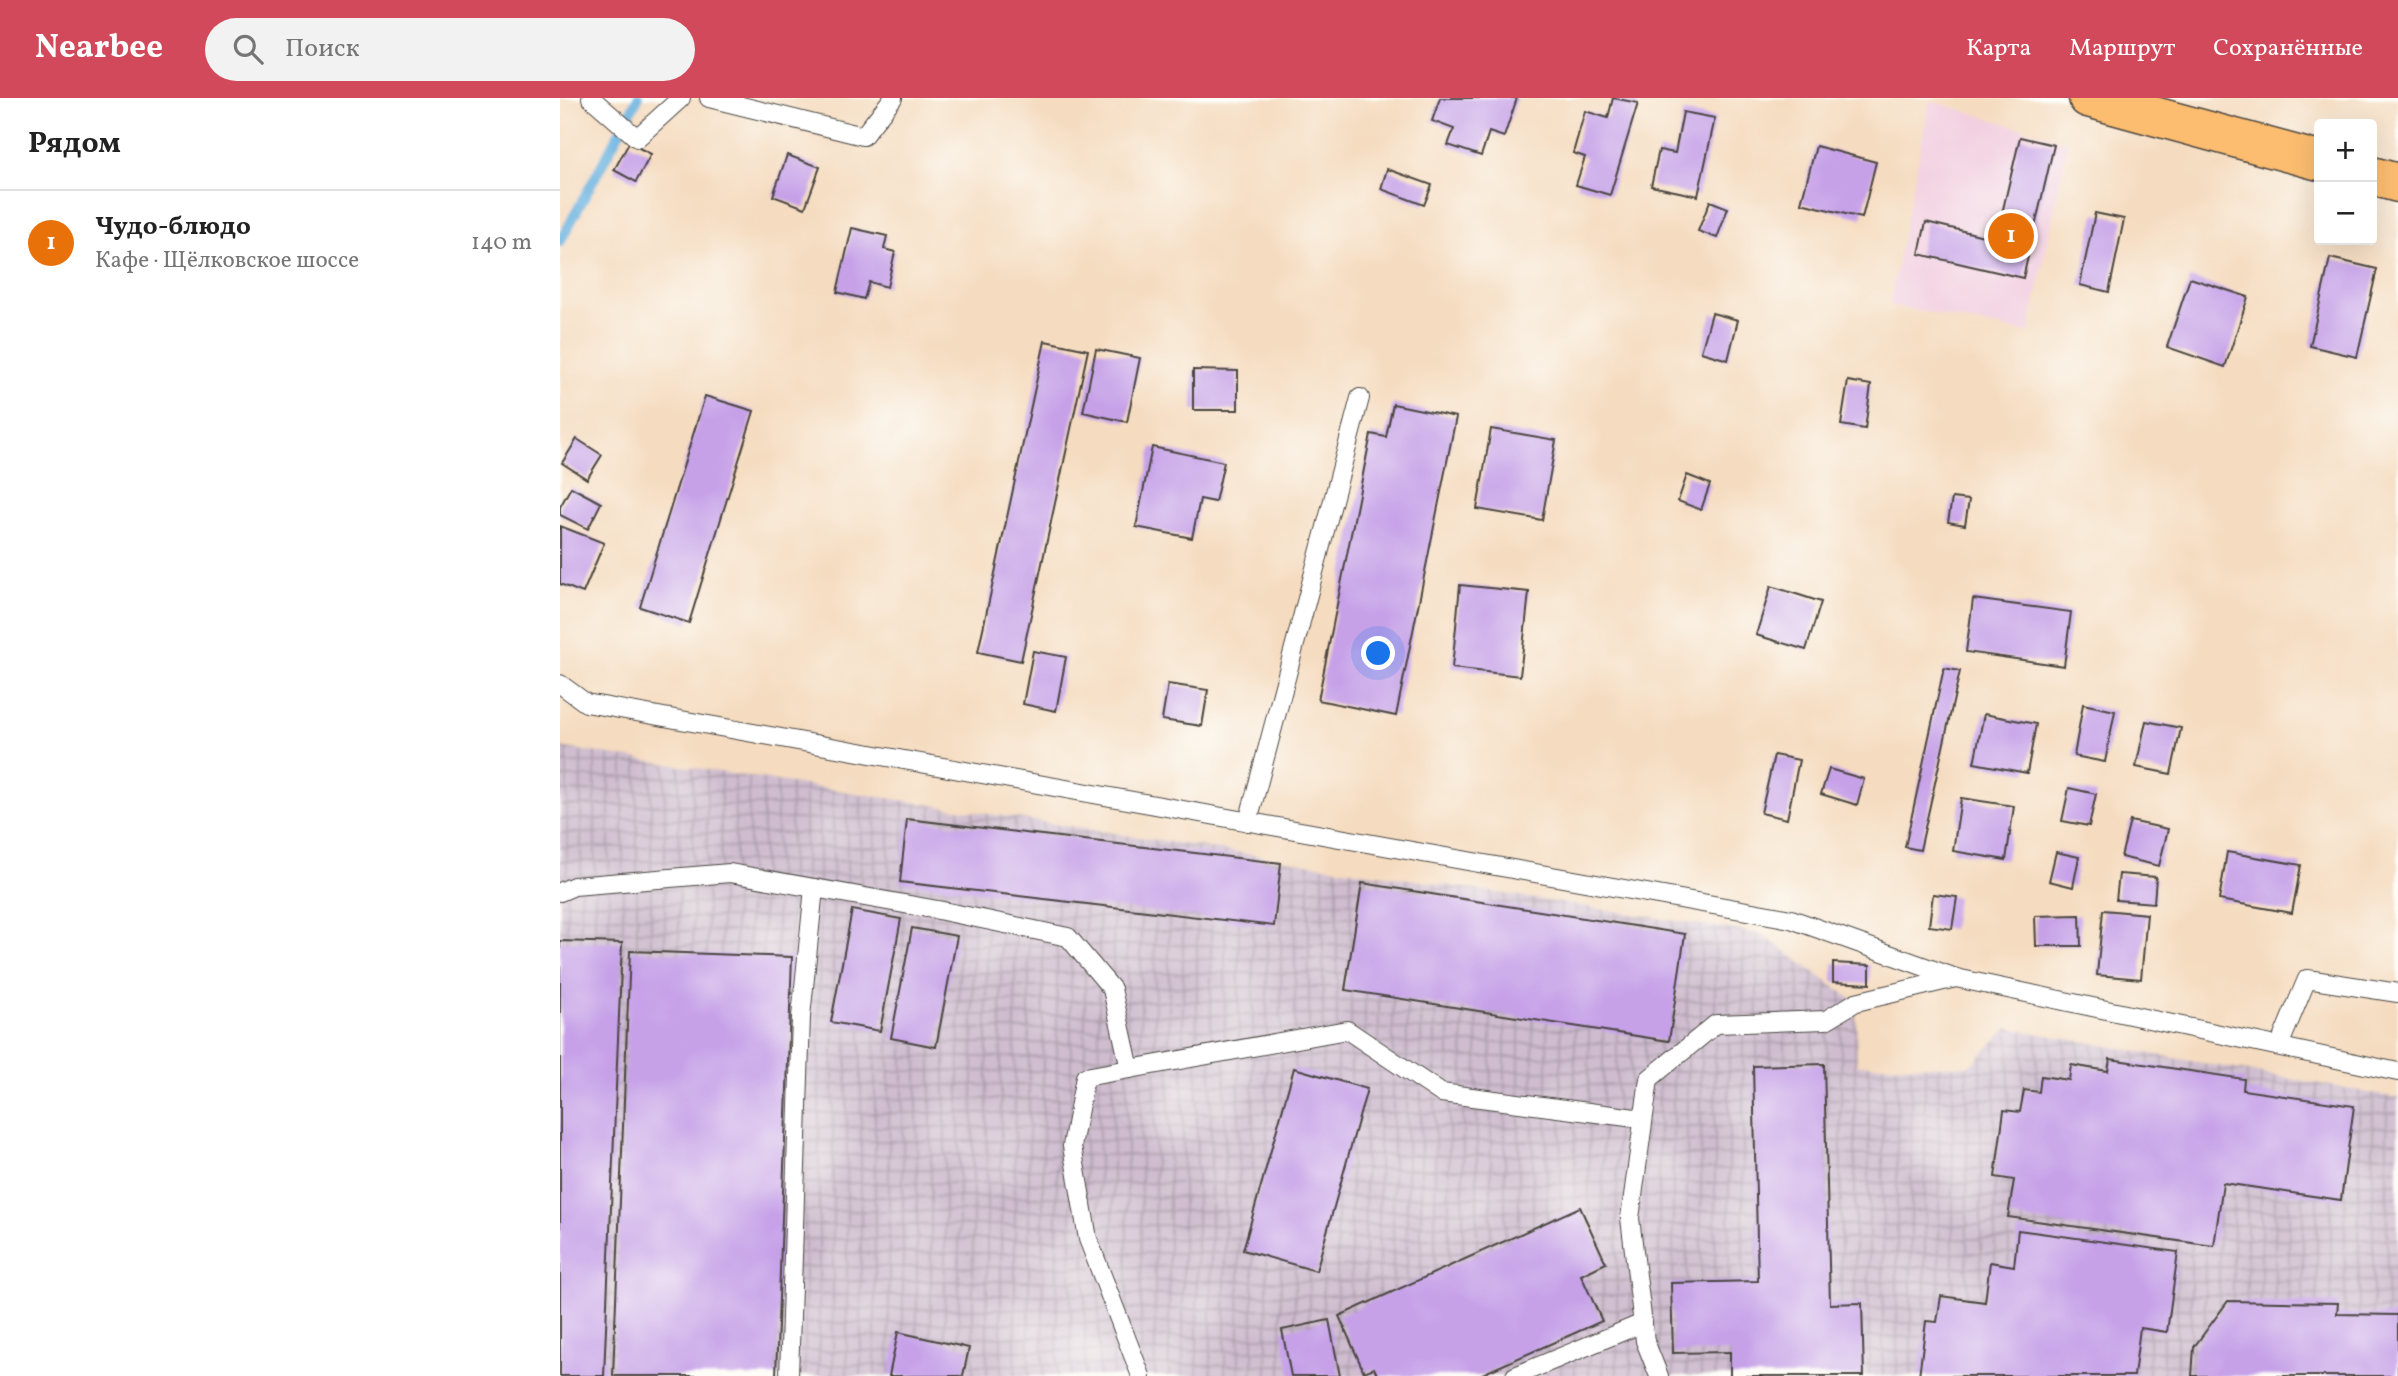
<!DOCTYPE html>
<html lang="ru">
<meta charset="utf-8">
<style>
:root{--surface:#fff;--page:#f2f2f2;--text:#222;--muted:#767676;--line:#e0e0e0;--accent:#d1495b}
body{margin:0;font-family:Vollkorn,serif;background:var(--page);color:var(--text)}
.controls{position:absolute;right:21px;top:21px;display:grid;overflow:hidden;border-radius:7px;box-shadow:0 7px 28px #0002}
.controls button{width:63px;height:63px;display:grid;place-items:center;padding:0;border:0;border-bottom:2px solid var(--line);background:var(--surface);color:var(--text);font:35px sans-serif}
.you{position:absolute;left:819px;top:556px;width:24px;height:24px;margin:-18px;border:5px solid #fff;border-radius:50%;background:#1a73e8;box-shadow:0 0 0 10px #1a73e833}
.badge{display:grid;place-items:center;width:46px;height:46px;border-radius:50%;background:var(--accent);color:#fff;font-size:23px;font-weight:700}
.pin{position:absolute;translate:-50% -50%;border:4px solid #fff;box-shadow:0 2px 7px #0006}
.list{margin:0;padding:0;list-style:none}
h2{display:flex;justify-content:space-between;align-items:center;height:91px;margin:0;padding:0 28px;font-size:30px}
h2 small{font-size:23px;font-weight:400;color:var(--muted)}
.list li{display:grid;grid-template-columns:46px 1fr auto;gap:21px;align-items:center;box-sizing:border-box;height:105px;padding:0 28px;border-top:2px solid var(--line)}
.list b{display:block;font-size:26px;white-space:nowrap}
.list p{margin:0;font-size:23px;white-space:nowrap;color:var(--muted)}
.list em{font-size:23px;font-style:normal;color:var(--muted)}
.icon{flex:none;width:38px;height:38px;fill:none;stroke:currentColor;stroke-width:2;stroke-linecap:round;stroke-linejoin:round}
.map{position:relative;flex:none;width:1838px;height:1278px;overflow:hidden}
header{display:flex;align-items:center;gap:42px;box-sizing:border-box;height:98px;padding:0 35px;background:var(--accent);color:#fff}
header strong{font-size:33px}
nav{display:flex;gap:38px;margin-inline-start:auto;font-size:24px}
.search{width:490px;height:63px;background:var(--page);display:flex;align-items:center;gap:18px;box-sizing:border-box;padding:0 24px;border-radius:38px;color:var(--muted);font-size:26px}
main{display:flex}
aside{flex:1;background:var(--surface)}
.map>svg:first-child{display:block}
</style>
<header>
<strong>Nearbee</strong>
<div class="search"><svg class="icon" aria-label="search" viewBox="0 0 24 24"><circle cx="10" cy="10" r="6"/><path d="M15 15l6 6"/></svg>Поиск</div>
<nav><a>Карта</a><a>Маршрут</a><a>Сохранённые</a></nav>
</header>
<main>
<aside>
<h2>Рядом<small></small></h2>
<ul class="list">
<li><span class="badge" style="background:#e8710a">1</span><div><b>Чудо-блюдо</b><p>Кафе · Щёлковское шоссе</p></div><em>140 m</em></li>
</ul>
</aside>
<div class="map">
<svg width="1838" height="1278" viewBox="0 0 1838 1278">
<defs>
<pattern id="industrial-grid" width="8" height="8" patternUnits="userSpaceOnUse" patternTransform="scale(1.75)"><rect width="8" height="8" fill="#cfbdcf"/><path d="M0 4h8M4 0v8" fill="none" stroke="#a89aa8"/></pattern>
</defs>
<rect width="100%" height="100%" fill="#fdfcf7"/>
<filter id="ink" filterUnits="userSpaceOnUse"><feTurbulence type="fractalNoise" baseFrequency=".0143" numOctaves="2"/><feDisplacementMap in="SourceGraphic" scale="14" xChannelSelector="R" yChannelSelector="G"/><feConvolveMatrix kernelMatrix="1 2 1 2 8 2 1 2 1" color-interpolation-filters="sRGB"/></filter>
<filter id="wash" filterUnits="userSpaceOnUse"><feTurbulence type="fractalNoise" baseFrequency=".00686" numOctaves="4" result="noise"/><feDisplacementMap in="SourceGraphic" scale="28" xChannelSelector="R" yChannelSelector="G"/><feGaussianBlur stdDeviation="1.57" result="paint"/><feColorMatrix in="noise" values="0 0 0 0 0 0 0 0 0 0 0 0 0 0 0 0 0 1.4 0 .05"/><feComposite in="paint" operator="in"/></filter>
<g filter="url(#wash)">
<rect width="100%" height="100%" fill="#f5dbbf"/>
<path fill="#f2cfe1" d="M1370,3L1508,44L1469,235L1329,207Z"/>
<path fill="url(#industrial-grid)" d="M0,649L1201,836L1296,904L1297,967L1410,968L1448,930L1838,1000V1278H0Z"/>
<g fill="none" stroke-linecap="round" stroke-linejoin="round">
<path stroke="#67b1df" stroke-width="10" d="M0,144L78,0"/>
</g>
<g id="blocks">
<g fill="#c6a1e8">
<path d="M880,0H957L944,39L929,34L921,58L888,47L894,31L872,23Z"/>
<path d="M1053,0L1078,5L1050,97L1016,87L1025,59L1013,55L1025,13L1048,20Z"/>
<path d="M1123,14L1155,20L1138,98L1091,88L1099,52L1115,55Z"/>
<path d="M1460,39L1494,47L1463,180L1359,156L1366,124L1436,141Z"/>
<path d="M69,45L91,56L76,84L54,72Z"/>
<path d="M1256,48L1316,64L1302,120L1241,105Z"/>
<path d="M227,57L260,69L245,110L213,98Z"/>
<path d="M827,71L872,87L864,107L821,91Z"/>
<path d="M1150,103L1168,110L1157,140L1138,133Z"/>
<path d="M1535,115L1564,121L1549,194L1520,187Z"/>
<path d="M292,130L327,138L324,151L335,154L327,189L309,184L304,201L277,194Z"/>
<path d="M1770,160L1817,171L1797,259L1750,248Z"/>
<path d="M1630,180L1688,199L1665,269L1607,249Z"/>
<path d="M1152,215L1178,222L1168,262L1141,254Z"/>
<path d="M485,243L528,252L461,563L418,554Z"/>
<path d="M536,251L580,260L567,324L523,314Z"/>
<path d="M633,272L678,273V312H633Z"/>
<path d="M1288,283L1311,287L1305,331L1281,327Z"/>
<path d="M145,298L194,313L129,525L80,509Z"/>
<path d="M833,306L896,319L836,618L758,602L811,336L826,339Z"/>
<path d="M931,331L996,342L982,422L917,411Z"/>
<path d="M17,341L42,357L27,381L2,365Z"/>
<path d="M592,349L664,364L655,404L640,401L632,440L576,429Z"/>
<path d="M1127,377L1150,386L1141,412L1118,403Z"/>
<path d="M11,389L41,405L28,431L0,417V409Z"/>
<path d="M1392,400L1409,402L1405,427L1388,424Z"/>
<path d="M0,428L44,445L23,495L0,486Z"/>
<path d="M900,487L969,494L960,578L892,570Z"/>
<path d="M1211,488L1261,504L1246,552L1196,537Z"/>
<path d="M1413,501L1511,514L1504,568L1406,554Z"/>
<path d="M473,553L506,559L496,613L463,606Z"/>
<path d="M1384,570L1400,573L1360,752L1345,749Z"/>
<path d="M608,586L648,592L642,628L602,622Z"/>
<path d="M1523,606L1555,613L1545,664L1514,658Z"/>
<path d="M1424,616L1476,626L1467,675L1414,665Z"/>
<path d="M1586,623L1621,630L1611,676L1576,669Z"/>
<path d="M1214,657L1239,662L1227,721L1201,715Z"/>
<path d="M1269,671L1304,681L1297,707L1261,696Z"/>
<path d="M1509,690L1536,696L1529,728L1502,723Z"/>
<path d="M1401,700L1454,708L1446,762L1393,753Z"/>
<path d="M347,721L721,765L714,828L340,784Z"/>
<path d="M1570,723L1608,731L1599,768L1561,759Z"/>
<path d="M1496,754L1519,759L1513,789L1489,783Z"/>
<path d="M1667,754L1741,767L1732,815L1659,802Z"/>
<path d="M1559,776L1596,779L1594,805L1556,802Z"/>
<path d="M802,785L1125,836L1109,943L785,892Z"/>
<path d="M1373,796L1397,799L1392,831L1369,828Z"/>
<path d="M292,812L341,821L320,933L271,924Z"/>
<path d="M1543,812L1587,816L1581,881L1537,877Z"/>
<path d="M1520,817L1521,848H1476L1475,818Z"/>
<path d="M352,830L397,838L376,949L331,940Z"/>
<path d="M0,843L62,845L44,1278H0Z"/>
<path d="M70,853L232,859L216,1278H53Z"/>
<path d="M1273,865L1310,867V886L1273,884Z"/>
<path d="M1550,961L1684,981L1683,992L1794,1008L1781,1102L1663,1085L1654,1148L1448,1119L1454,1082L1435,1079L1444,1012L1460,1014L1464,992L1479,994L1481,978L1509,982L1511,967L1548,973Z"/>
<path d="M1264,966L1270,1206L1302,1205L1304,1278H1170V1254L1113,1255L1111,1185L1198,1183L1193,968Z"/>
<path d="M734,970L807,991L756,1173L683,1152Z"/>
<path d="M1020,1109L1046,1165L1021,1177L1042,1223L918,1278H818L814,1270L804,1274L779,1218Z"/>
<path d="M1458,1132L1618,1154L1607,1234L1580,1230L1574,1278H1359L1366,1223L1377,1224L1381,1198L1425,1204L1430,1164L1454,1168Z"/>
<path d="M1668,1203L1778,1205L1777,1216L1838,1217V1278H1632L1634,1249Z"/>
<path d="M769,1222L780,1278H731L722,1232Z"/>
<path d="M338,1234L409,1250L403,1278H329Z"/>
</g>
</g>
</g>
<g filter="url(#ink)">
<use href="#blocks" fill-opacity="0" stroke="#494541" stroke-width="2"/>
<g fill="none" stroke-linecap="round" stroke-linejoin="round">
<defs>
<g id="lane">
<path d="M31,0L77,40L121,0"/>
<path d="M149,0L303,38L333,0"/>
<path d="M0,586L26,605L1231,821L1396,880L1838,974"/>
<path d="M688,724L800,300"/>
<path d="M0,794L14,788L170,775L378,812L508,839L552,891L570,971"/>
<path d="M1719,948L1747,881L1838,895"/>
<path d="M229,1278L241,919L254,790"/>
<path d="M581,1278L528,1141L512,1048L525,979L787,932L881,995L1083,1021"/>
<path d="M955,1278L1083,1225"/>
<path d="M1099,1278L1085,1243L1070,1120L1089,981L1156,926L1266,922L1296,904L1396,880"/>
</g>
<g id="primary">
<path d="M1528,0L1759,63"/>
<path d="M1812,78L1838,85"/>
</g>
</defs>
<use href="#lane" stroke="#494541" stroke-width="20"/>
<use href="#primary" stroke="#494541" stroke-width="41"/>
<use href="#lane" stroke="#fff" stroke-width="18"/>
<use href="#primary" stroke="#fcbd6f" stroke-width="38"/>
</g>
</g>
</svg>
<div class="controls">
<button>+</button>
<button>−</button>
</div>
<div class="you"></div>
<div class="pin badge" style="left:1451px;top:138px;background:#e8710a">1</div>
</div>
</main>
